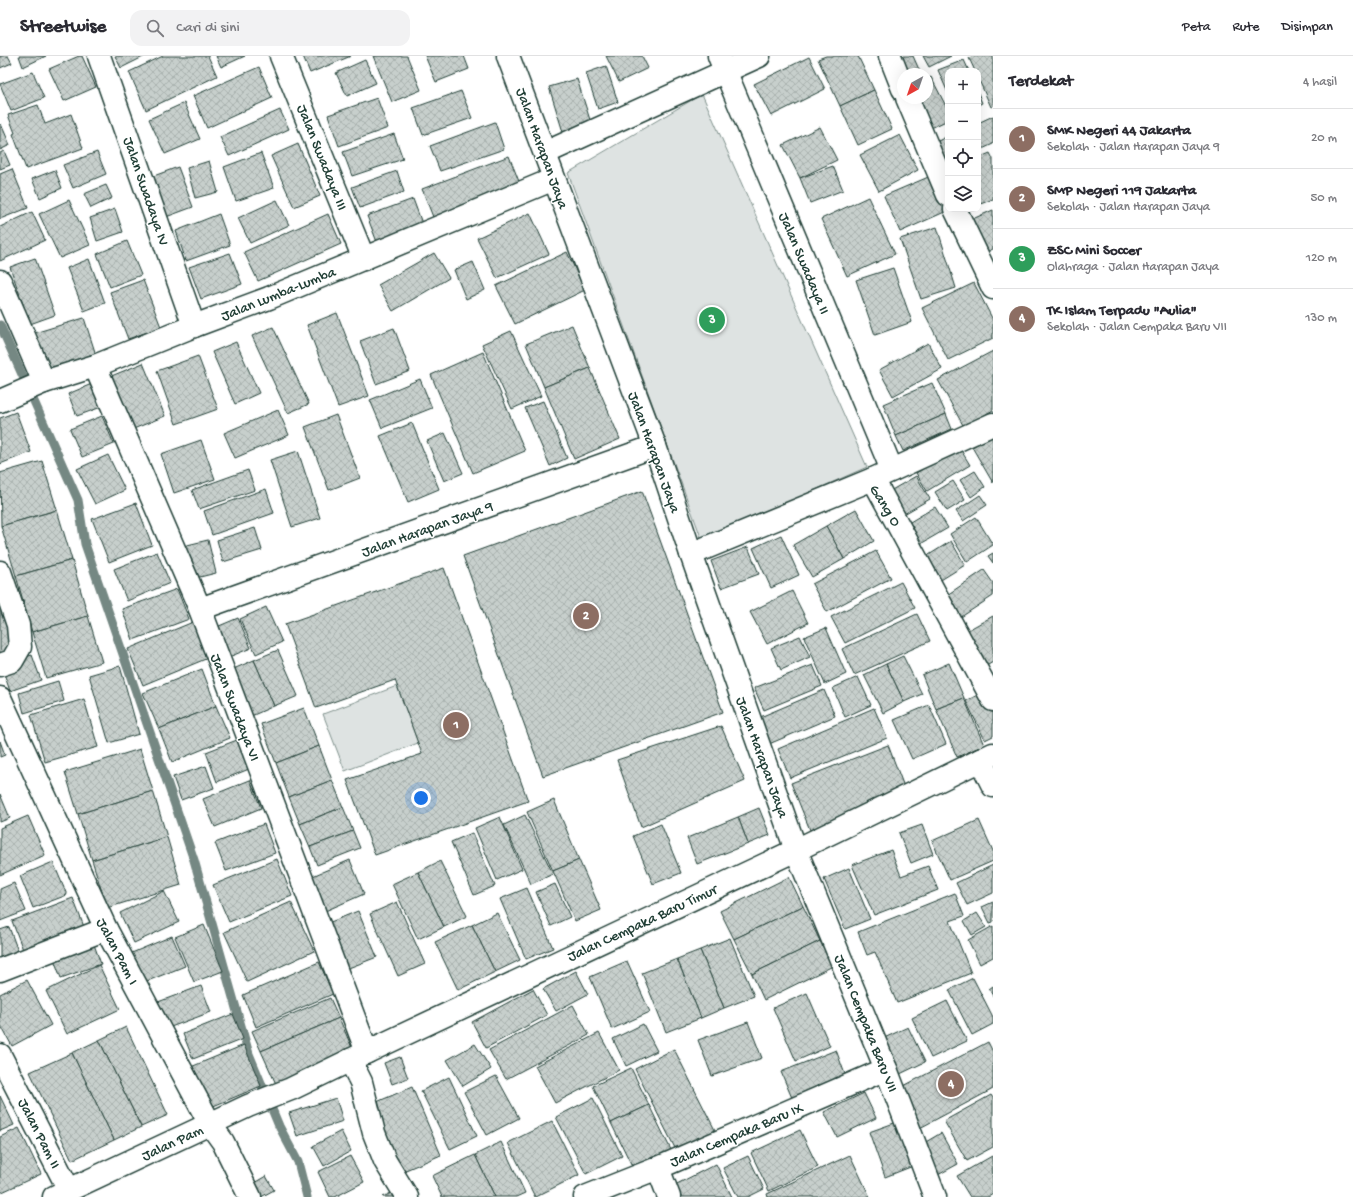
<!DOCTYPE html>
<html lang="id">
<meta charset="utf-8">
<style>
:root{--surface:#fff;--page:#f2f2f3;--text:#2b2b33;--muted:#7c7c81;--line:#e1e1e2;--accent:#7c3aed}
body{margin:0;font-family:"Gochi Hand",sans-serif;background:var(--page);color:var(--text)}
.controls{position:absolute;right:12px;top:12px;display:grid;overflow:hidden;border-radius:8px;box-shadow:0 4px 16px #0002}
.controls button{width:36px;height:36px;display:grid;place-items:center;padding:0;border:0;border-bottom:1px solid var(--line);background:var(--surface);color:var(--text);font:20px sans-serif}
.compass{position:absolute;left:897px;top:12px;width:36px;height:36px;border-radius:50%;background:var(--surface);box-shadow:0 4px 16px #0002;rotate:220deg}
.you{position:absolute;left:421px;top:742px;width:14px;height:14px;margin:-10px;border:3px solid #fff;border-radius:50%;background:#1a73e8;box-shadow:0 0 0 6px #1a73e833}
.badge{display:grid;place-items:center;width:26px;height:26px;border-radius:50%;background:var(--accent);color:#fff;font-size:13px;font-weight:700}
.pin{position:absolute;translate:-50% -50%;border:2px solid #fff;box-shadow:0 1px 4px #0006}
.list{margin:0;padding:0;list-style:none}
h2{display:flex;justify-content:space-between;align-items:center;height:52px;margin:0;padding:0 16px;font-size:17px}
h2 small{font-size:13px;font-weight:400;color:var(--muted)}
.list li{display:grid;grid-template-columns:26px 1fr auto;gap:12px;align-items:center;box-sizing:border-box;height:60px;padding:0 16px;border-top:1px solid var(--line)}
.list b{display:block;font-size:15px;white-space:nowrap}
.list p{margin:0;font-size:13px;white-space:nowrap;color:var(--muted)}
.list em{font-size:13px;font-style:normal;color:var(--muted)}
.icon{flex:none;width:22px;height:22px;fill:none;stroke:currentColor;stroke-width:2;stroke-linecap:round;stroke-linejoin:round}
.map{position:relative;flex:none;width:993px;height:1141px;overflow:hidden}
header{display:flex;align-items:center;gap:24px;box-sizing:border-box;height:56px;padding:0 20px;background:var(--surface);border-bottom:1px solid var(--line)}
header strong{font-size:19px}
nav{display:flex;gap:22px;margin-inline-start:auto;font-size:14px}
.search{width:280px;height:36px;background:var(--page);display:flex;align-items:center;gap:10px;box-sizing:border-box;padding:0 14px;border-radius:12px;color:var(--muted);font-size:15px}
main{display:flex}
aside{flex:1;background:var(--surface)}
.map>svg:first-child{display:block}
</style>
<header>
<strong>Streetwise</strong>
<div class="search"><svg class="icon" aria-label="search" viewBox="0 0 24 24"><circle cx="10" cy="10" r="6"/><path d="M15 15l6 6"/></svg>Cari di sini</div>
<nav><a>Peta</a><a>Rute</a><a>Disimpan</a></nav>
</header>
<main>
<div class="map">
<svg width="993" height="1141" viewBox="0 0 993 1141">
<defs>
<pattern id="building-cross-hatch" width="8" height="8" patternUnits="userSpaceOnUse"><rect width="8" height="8" fill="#c7cfcc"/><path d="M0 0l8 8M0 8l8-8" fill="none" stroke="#aab3b0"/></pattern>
</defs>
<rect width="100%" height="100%" fill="#fff"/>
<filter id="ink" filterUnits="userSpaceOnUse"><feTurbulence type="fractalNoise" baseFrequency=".025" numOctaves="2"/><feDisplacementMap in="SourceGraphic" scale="8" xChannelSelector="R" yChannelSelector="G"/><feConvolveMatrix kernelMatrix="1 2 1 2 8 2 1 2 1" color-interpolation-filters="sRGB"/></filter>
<g filter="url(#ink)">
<g fill="#dee3e2" stroke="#7e908b">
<path d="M702,38L867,411L702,484L568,117Z"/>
<path d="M397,630L418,687L345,715L323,658Z"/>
</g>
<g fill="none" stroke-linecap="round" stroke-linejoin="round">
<path stroke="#758883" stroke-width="9" d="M0,269L78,444L85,488L194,804L249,998L279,1070L298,1106L307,1141"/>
</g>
<g fill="url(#building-cross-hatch)" stroke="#1f3d34">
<path d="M0,0H8L12,7L0,12Z"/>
<path d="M19,0H46L23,11Z"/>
<path d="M79,0H82L96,31L64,45L49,13Z"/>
<path d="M115,0H145L121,12Z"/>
<path d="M163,0H208L217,20L146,54L129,16Z"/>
<path d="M216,0H245L221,11Z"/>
<path d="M303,0H351L310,17Z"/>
<path d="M373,0H407L421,34L392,46Z"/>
<path d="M425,0H464L469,13L436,26Z"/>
<path d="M606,0H642L648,12L619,26Z"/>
<path d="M826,0H858L874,34L840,50L818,3Z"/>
<path d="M895,0H913L921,18H903Z"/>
<path d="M923,0H951L929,11Z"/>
<path d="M973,0H993V50L991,51L978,22V15H975L969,2Z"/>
<path d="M809,1L825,33L771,60L754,28Z"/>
<path d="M365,4L376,27L347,40L336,17Z"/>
<path d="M964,4L969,15H948V37L938,14Z"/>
<path d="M606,10L618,46L598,53L586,17Z"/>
<path d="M259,11L272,42L207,72L193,40Z"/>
<path d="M33,16L44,42L11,55L0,28Z"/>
<path d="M931,21L948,54V64L929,73L913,42H927V23Z"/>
<path d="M577,23L591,67L563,76L549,31Z"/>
<path d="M874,34L892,73L858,89L840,50Z"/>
<path d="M461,35L472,62L423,79L413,52Z"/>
<path d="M978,37L982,47L978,49Z"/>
<path d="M377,42L388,72L339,90L328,59Z"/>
<path d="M184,47L200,83L165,98L149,63Z"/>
<path d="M38,49L45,68L71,58L83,92L26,113L13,78L15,77L8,59Z"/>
<path d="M280,54L289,73L229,100L220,81Z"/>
<path d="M993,60V88L978,95V67Z"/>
<path d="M495,66L504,93L440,115L430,90Z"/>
<path d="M1,68L10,89L0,94V69Z"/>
<path d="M820,71L837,104L800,122L783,89Z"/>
<path d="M394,78L403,103L352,120L343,96Z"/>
<path d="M900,79L918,114L879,135L860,99Z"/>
<path d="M948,80V108L944,110L934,87Z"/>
<path d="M298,88L320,140L294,151L271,100Z"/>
<path d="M4,95L10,109L0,113V97Z"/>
<path d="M97,96L106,118L73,132L63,109Z"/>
<path d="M261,97L274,132L236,145L224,111Z"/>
<path d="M990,97L993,103V143L978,149V102Z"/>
<path d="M509,100L520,128L433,161L422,133Z"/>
<path d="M209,105L218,136L195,142L187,112Z"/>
<path d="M833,110L843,134L810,147L800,122Z"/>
<path d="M178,111L193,151L166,161L151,121Z"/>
<path d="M12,113L28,152L0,163V118Z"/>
<path d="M55,114L62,132L40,142L32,123Z"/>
<path d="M397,115L404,136L360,152L352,131Z"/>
<path d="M933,119L949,154L900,176L884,140Z"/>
<path d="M106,129L112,142L91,152L84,138Z"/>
<path d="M868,141L895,198L847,220L821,163Z"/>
<path d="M413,143L423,170L377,186L367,160Z"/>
<path d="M69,144L90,189L60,202L39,158Z"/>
<path d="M277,144L289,169L250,187L238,162Z"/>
<path d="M115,153L123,176L97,185L90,162Z"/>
<path d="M993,154V193L983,198L968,165Z"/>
<path d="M32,156L45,184L0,205V171Z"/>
<path d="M530,157L549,198L497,222L477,182Z"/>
<path d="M219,158L230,189L186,205L176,175Z"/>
<path d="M328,158L341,188L258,225L244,196Z"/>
<path d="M937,171L956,232L921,243L900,183Z"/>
<path d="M127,185L141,219L110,231L97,198Z"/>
<path d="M567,196L585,234L515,268L496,230Z"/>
<path d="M230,197L242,228L201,243L189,211Z"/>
<path d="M434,197L449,222L393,255L378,229Z"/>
<path d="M35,202L55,259L30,268L10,211Z"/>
<path d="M89,203L105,247L84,255L67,212Z"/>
<path d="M473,206L485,234L466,243L454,214Z"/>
<path d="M893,212L912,266L875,279L856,224Z"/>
<path d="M143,224L161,271L128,283L110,236Z"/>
<path d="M974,227L993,264V282L948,304L922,252Z"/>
<path d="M337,257L369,340L338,351L307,269Z"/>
<path d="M84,262L96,299L42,314L31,278Z"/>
<path d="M572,269L590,312L544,331L526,288Z"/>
<path d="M273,271L309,348L288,357L252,280Z"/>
<path d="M394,272L410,315L376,328L360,285Z"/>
<path d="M511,275L541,340L512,353L482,288Z"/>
<path d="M236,286L259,337L235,348L212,296Z"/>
<path d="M928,287L942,313L893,340L879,314Z"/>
<path d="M993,295V354L964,371L938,324Z"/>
<path d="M483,296L525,395L473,417L431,319Z"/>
<path d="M198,300L218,353L176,368L157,315Z"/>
<path d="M143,307L165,360L131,374L109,321Z"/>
<path d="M590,312L620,383L574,403L544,331Z"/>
<path d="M420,323L432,352L382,372L370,344Z"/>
<path d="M94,327L104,350L77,360L68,338Z"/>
<path d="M932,327L946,358L896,380L883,348Z"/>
<path d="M543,345L567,402L550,410L525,352Z"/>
<path d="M278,354L289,379L235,402L224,377Z"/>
<path d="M16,356L31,396L0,408V362Z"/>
<path d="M946,358L952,373L903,395L896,380Z"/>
<path d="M336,359L360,422L329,434L305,371Z"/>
<path d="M102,360L114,388L82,401L70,373Z"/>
<path d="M412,367L439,433L408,446L380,380Z"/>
<path d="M445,377L463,417L444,425L427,385Z"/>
<path d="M993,379V427L972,391Z"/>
<path d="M201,384L215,423L174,437L161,398Z"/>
<path d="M959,391L970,409L927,435L916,417Z"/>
<path d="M298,395L320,462L292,471L270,404Z"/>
<path d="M108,399L125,434L95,448L77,413Z"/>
<path d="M42,405L57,454L1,470L0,417Z"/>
<path d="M248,414L255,434L199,453L192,434Z"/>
<path d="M975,415L985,431L971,441L960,424Z"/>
<path d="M916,420L930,443L897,462L883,439Z"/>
<path d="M953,425L965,444L947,455L935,436Z"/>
<path d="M266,433L274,457L212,479L204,455Z"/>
<path d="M642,435L723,656L543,720L463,500Z"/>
<path d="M980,439L987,449L963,465L956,455Z"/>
<path d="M136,447L152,489L109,506L92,463Z"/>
<path d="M935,451L948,472L917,490L905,469Z"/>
<path d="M856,453L874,485L844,503L826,470Z"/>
<path d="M57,454L72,504L16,520L1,470Z"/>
<path d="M976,461L993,489L967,506L950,478Z"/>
<path d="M826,470L844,503L812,521L793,489Z"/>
<path d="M255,472L262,494L223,506L217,484Z"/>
<path d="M781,479L799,519L771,532L753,492Z"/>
<path d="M208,484L216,517L192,523L183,490Z"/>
<path d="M951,485L965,509L936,527L921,504Z"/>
<path d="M748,491L759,518L721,532L711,505Z"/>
<path d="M876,495L891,522L827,556L812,528Z"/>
<path d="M157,496L170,527L127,545L114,513Z"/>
<path d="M993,497V507L988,500Z"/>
<path d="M72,504L88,560L32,576L16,520Z"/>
<path d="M444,512L528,745L375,799L347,724L422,698L395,624L316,652L285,568Z"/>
<path d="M984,514L993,527V540L961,561L947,539Z"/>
<path d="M901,526L915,552L845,587L831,561Z"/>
<path d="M177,533L189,563L133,584L122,553Z"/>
<path d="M792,535L808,567L767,588L750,556Z"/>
<path d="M0,545L17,593L0,599Z"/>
<path d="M266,551L282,586L256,598L240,563Z"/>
<path d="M917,558L930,585L854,619L842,593Z"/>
<path d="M88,560L102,606L46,622L32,576Z"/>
<path d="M993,560V606L978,615L959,579Z"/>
<path d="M238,562L251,592L224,603L212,573Z"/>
<path d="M193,566L208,602L143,629L128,593Z"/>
<path d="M826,572L846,618L825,628L804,581Z"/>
<path d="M800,580L810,601L781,614L771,592Z"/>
<path d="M278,594L298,640L274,650L254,604Z"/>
<path d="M32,599L41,624L10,635L1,609Z"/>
<path d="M903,600L922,638L904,646L886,608Z"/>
<path d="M254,604L274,650L249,661L229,615Z"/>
<path d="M949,607L964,642L936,653L922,619Z"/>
<path d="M886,608L904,646L883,657L864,619Z"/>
<path d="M813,609L822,630L764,654L754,632Z"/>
<path d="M120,610L139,678L109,687L89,619Z"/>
<path d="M202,613L216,650L159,673L143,637Z"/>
<path d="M858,621L871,649L845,661L833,632Z"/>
<path d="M58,625L64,645L24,657L19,637Z"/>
<path d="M824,634L835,660L769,688L758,662Z"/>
<path d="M985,635L993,651V680L985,684L966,645Z"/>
<path d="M964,642L984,689L957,701L936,653Z"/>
<path d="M84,643L98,691L45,706L31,659Z"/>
<path d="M929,649L946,688L912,703L894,664Z"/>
<path d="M216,650L230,682L172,706L159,673Z"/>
<path d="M304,652L319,690L276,707L261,668Z"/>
<path d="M874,652L887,682L790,722L778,693Z"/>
<path d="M721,670L745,725L641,771L617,704Z"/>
<path d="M237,684L249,713L217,726L206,696Z"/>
<path d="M0,685L5,699L0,701Z"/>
<path d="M888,689L906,736L810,774L791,727Z"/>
<path d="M319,690L332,724L289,741L276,707Z"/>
<path d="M140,693L153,735L78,758L65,716Z"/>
<path d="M206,710L214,732L181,744L173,721Z"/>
<path d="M250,724L261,752L215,771L203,743Z"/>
<path d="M332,724L343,751L300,768L289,741Z"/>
<path d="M153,735L167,781L92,804L78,758Z"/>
<path d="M0,738L10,762L0,766Z"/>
<path d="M554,744L579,804L553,815L527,756Z"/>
<path d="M343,751L353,775L310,791L300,768Z"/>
<path d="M759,752L770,779L748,788L738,761Z"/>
<path d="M525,759L553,818L531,828L504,769Z"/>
<path d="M28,760L45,799L0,819V772Z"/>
<path d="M500,761L522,813L497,824L475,772Z"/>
<path d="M738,761L748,788L697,808L687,782Z"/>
<path d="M979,764L993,795V805L950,824L932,785Z"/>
<path d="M264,768L275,797L226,815L215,787Z"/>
<path d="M661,768L681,817L653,828L633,780Z"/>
<path d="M922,769L933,798L911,807L899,777Z"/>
<path d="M353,775L360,792L317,809L310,791Z"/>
<path d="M472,777L495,830L474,839L451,786Z"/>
<path d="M167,781L181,829L107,852L92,804Z"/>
<path d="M891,794L901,820L928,810L938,834L874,859L852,809Z"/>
<path d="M277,803L292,840L229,866L213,829Z"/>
<path d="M350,804L364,838L323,856L308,822Z"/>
<path d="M579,804L601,854L575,865L553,815Z"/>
<path d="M440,805L467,860L444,871L418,816Z"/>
<path d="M53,806L67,839L33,852L20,820Z"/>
<path d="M993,809V837L967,849L956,827Z"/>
<path d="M849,812L870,863L845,873L824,823Z"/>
<path d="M418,816L444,871L418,883L392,828Z"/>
<path d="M789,821L803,850L734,883L720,855Z"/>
<path d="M14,827L26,855L0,865V833Z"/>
<path d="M555,828L570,861L551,870L536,836Z"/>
<path d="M527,832L553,892L526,903L500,843Z"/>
<path d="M164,835L179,866L134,887L120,857Z"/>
<path d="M955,837L964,860L950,865L971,917L897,947L875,896L867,899L858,876Z"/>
<path d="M73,842L86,876L25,899L12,865Z"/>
<path d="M291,846L314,895L247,926L224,876Z"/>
<path d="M397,846L425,908L398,920L370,858Z"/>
<path d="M993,846V866L990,867L982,851Z"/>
<path d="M803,850L820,885L752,918L734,883Z"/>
<path d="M358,855L377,901L346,913L328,867Z"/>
<path d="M497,857L520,904L495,916L472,869Z"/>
<path d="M977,857L986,871L972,879L964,865Z"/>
<path d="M204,869L223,915L194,926L175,881Z"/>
<path d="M472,869L495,916L458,934L435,886Z"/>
<path d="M993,870V901L980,908L968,884Z"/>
<path d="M9,871L19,898L0,905V874Z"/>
<path d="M172,880L185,910L140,928L127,899Z"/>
<path d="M730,882L754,940L724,952L700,894Z"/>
<path d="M92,883L101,908L61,922L52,898Z"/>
<path d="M820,885L833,910L764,944L752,918Z"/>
<path d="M700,894L724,952L701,962L677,903Z"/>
<path d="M677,903L701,962L666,976L642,917Z"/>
<path d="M627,905L650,956L612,973L590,921Z"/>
<path d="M319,906L333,938L256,971L243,939Z"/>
<path d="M99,909L120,953L67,978L46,935Z"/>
<path d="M576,915L588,938L556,955L543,933Z"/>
<path d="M973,922L993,961V968L972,979L949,934Z"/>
<path d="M27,924L51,969L12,990L0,968V938Z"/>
<path d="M201,930L211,956L168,972L158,946Z"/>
<path d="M993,930V940L989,933Z"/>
<path d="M533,933L547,959L486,992L472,966Z"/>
<path d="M807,937L830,990L796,1005L773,952Z"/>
<path d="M330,942L339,962L261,995L252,975Z"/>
<path d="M947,945L967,985L931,1002L912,962Z"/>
<path d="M573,949L589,979L506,1023L489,994Z"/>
<path d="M233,958L243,983L193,1003L183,978Z"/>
<path d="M339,962L353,994L276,1028L261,995Z"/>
<path d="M748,966L762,1002L712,1020L698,984Z"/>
<path d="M643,968L657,995L626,1010L613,983Z"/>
<path d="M126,971L168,1059L141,1071L99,984Z"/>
<path d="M908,971L925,1006L900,1018L882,983Z"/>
<path d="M599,977L619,1014L555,1047L535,1010Z"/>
<path d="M99,984L141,1071L114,1084L72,997Z"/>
<path d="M988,986L993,996V1033L918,1073L896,1034Z"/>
<path d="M475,988L491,1013L463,1030L447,1004Z"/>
<path d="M244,989L261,1030L204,1054L186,1013Z"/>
<path d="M674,993L717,1078L678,1098L635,1013Z"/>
<path d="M836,994L846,1021L792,1042L781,1016Z"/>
<path d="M72,997L114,1084L72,1104L30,1016Z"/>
<path d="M400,1001L408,1022L392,1028L384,1007Z"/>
<path d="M631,1012L649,1049L611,1067L593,1030Z"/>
<path d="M496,1020L519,1062L487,1079L464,1036Z"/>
<path d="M449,1021L477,1080L450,1093L421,1035Z"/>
<path d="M412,1031L441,1099L401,1116L372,1048Z"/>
<path d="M864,1037L876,1062L837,1081L824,1056Z"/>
<path d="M991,1039L993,1042V1091L967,1105L944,1065Z"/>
<path d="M0,1040L14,1069L0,1075Z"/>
<path d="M336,1042L343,1065L297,1080L289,1057Z"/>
<path d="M593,1042L622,1100L586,1118L556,1061Z"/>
<path d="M649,1049L672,1096L634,1114L611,1067Z"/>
<path d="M552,1065L579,1119L535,1141L508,1087Z"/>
<path d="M897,1066L913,1110L885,1121L869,1076Z"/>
<path d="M19,1072L41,1118L0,1137V1081Z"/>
<path d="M800,1074L818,1111L769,1135L751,1097Z"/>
<path d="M341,1075L351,1095L324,1110L313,1090Z"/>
<path d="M941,1077L958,1108L936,1120L919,1090Z"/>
<path d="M501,1086L525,1137L516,1141H495L475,1099Z"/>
<path d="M475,1099L495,1141H442L432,1120Z"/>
<path d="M850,1099L870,1141H768L767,1138Z"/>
<path d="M350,1100L364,1126L335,1141H330L318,1116Z"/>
<path d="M748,1100L764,1133L748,1141H738L723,1112Z"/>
<path d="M992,1100L993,1138L988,1141H970L957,1120Z"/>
<path d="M716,1108L732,1141H676L671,1131Z"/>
<path d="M266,1120L274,1134L261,1141H252L247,1131Z"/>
<path d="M391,1137L393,1141H383Z"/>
</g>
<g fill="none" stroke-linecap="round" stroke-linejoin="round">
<defs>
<g id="street">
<path d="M99,0L194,270"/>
<path d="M281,0L364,203"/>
<path d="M508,0L655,390L691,498L796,794L886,1013L935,1141"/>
<path d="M719,0L892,414"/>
<path d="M890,0L903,33"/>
<path d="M907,42L948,139"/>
<path d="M545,97L759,0"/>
<path d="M955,153L993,232"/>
<path d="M0,225L44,326"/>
<path d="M95,310L200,553L367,996"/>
<path d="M0,345L44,326L95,310L194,270L269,242L554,123"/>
<path d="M873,423L993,644"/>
<path d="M691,498L873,423L993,368"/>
<path d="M0,516L18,569L20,591L12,605L0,609"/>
<path d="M200,553L655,390"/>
<path d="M0,642L106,873L210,1068L223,1086L250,1141"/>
<path d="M980,704L993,730"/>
<path d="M0,914L106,873"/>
<path d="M0,999L69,1134"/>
<path d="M350,1004L361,1026L374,1077L385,1105L407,1141"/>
<path d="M658,1112L669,1141"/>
<path d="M54,1141L248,1050L291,1033L367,996L796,794L993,698"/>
<path d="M585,1141L658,1112L886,1013"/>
</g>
</defs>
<use href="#street" stroke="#1f3d34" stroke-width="25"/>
<use href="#street" stroke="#fff" stroke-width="22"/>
</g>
</g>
<g text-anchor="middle" stroke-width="3" stroke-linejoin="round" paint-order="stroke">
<g font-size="15" fill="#1f3d34" stroke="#fff">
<text transform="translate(543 92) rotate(70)" y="5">Jalan Harapan Jaya</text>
<text transform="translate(323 101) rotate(68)" y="5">Jalan Swadaya III</text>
<text transform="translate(147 135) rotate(71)" y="5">Jalan Swadaya IV</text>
<text transform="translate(805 207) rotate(67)" y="5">Jalan Swadaya II</text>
<text transform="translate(278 237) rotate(-22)" y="5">Jalan Lumba-Lumba</text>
<text transform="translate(655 396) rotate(70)" y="5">Jalan Harapan Jaya</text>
<text transform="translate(886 449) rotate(58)" y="5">Gang O</text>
<text transform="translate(427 472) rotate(-20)" y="5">Jalan Harapan Jaya 9</text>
<text transform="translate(236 651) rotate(69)" y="5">Jalan Swadaya VI</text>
<text transform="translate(763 701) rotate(70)" y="5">Jalan Harapan Jaya</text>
<text transform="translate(642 866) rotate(-25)" y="5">Jalan Cempaka Baru Timur</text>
<text transform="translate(118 895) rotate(62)" y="5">Jalan Pam I</text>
<text transform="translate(867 967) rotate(68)" y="5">Jalan Cempaka Baru VII</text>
<text transform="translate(40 1077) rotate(63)" y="5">Jalan Pam II</text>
<text transform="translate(736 1078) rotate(-23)" y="5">Jalan Cempaka Baru IX</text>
<text transform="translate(172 1086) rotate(-25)" y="5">Jalan Pam</text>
</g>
</g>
</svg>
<div class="controls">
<button>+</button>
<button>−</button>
<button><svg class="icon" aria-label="locate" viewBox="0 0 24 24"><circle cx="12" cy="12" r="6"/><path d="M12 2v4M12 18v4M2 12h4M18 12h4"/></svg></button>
<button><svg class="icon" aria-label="layers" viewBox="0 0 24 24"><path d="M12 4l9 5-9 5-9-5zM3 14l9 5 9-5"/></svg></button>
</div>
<svg class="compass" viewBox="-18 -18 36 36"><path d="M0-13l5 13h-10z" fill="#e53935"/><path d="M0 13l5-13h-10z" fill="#7c7c81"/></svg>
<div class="you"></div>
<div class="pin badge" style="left:456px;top:669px;background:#8d6e63">1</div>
<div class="pin badge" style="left:586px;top:560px;background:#8d6e63">2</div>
<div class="pin badge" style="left:712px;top:264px;background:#2e9e5b">3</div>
<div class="pin badge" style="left:951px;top:1028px;background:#8d6e63">4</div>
</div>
<aside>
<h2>Terdekat<small>4 hasil</small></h2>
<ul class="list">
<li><span class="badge" style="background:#8d6e63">1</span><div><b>SMK Negeri 44 Jakarta</b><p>Sekolah · Jalan Harapan Jaya 9</p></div><em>20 m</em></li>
<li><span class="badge" style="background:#8d6e63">2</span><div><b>SMP Negeri 119 Jakarta</b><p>Sekolah · Jalan Harapan Jaya</p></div><em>50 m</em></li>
<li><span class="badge" style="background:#2e9e5b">3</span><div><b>ZSC Mini Soccer</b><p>Olahraga · Jalan Harapan Jaya</p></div><em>120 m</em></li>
<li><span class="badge" style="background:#8d6e63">4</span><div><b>TK Islam Terpadu &quot;Aulia&quot;</b><p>Sekolah · Jalan Cempaka Baru VII</p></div><em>130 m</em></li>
</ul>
</aside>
</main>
